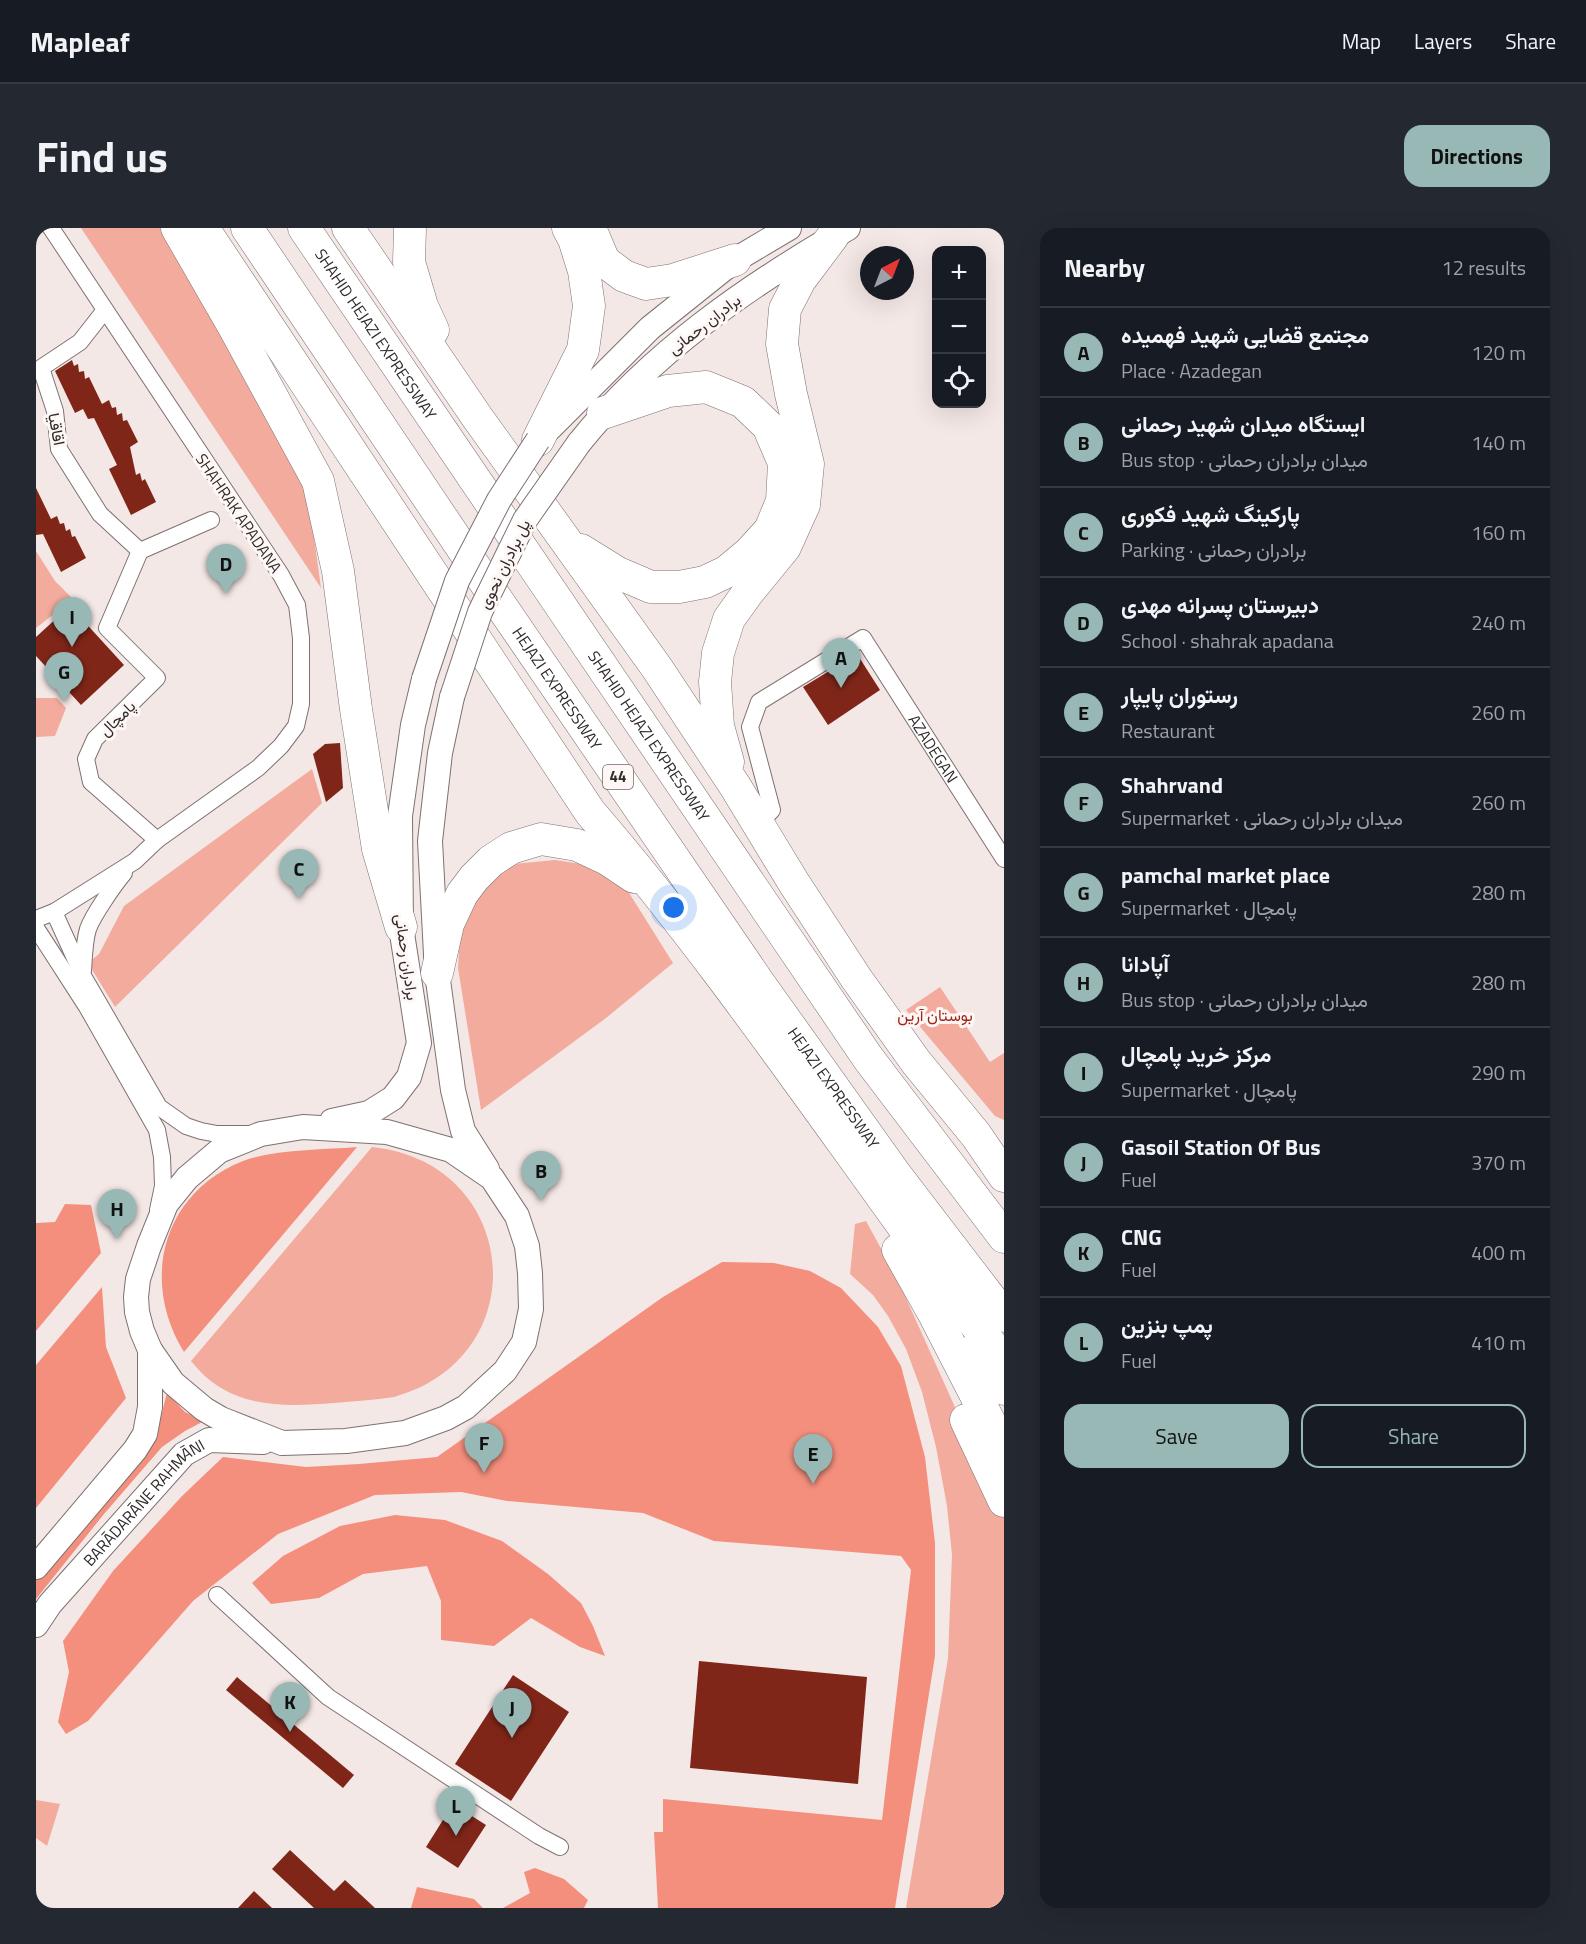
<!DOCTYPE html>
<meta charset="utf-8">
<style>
:root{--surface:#171b24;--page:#242831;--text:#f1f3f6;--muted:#9ea1a6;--line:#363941;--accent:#97b8b4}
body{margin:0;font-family:"Titillium Web",Vazirmatn,sans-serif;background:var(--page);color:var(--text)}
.controls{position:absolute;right:18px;top:18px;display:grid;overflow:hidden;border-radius:12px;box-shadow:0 6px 24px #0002}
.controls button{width:54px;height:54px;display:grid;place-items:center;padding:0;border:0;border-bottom:2px solid var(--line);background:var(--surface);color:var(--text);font:30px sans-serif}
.compass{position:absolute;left:824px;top:18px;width:54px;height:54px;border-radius:50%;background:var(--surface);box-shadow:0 6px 24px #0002;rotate:42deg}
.you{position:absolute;left:638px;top:680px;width:21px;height:21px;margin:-15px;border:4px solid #fff;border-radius:50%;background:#1a73e8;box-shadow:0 0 0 9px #1a73e833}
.badge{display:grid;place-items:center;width:39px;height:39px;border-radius:50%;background:var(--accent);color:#111;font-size:20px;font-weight:700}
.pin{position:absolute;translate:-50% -50px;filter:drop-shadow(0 2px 3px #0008)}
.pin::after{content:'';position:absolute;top:32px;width:21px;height:18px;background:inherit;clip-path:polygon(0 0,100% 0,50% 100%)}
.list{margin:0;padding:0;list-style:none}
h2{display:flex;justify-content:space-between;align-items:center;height:78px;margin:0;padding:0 24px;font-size:26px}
h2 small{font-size:20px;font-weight:400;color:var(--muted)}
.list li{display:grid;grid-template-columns:39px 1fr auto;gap:18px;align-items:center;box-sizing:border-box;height:90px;padding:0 24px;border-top:2px solid var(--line)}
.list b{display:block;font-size:22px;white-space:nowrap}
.list p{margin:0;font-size:20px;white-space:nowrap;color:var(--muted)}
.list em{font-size:20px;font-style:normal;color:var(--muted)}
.actions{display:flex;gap:12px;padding:18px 24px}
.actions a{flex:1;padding:14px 0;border:2px solid var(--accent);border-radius:18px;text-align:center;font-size:21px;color:var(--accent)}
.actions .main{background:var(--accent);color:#111}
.icon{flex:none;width:33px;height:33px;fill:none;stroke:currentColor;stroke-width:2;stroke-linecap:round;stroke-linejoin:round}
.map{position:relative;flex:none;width:968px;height:1680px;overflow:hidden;border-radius:18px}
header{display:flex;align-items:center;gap:36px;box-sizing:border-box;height:84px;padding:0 30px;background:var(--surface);border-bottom:2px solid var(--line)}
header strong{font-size:28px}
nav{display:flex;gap:33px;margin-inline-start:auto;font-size:21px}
.intro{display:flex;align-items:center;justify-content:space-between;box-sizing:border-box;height:144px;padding:0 36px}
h1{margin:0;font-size:42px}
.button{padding:15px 27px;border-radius:18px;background:var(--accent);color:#111;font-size:21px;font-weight:700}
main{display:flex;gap:36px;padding:0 36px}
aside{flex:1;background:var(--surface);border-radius:18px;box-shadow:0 6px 24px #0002}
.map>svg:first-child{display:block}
</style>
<header>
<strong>Mapleaf</strong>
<nav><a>Map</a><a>Layers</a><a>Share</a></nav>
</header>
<div class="intro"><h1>Find us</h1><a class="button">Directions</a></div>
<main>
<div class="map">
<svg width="968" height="1680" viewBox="0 0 968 1680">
<rect width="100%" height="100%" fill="#f4e8e6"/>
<g fill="#f3ab9d">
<path d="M45,0H124L262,237L275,288L285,360Z"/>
<path d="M0,323L19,353L37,371L0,400Z"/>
<path d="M0,470H21L30,480L19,508L0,509Z"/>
<path d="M276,541L286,575L79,779L52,735L63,726L88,678Z"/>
<path d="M519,632L545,636L590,660L637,735L570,790L445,882L422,740L424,706L435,676L455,654L477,636Z"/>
<path d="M904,759L954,834L968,825V892L959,888L870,782Z"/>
<path d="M336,919C484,934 502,1129 358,1169C338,1172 318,1173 298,1175C244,1179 193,1181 155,1133Z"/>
<path d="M830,993L860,1048L968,1288V1680H870L912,1430L916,1327L911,1278L900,1219L886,1164L870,1121L852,1088L837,1067L814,1046L819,996Z"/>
<path d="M0,1572L24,1576L11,1618L0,1610Z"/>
</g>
<g fill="#f58f7d">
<path d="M321,919L148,1124C104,1053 126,965 207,933C239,921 286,922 321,919Z"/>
<path d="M29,976L55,977L65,1025L0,1103V995L19,994Z"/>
<path d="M686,1034L738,1035L774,1043L805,1060L842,1099L865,1138L889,1229L899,1315V1428L859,1680H622L618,1604H627V1571L846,1592L875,1342L865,1328L678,1313L607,1285L471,1273L425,1264L339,1267L242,1306L157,1373L52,1493L30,1506L22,1494L33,1444L27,1413L77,1343L146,1268L187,1229L270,1239L323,1236L401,1229L627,1069Z"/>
<path d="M66,1059L70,1119L90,1170L0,1280V1137Z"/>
<path d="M131,1165L149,1184L168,1193L149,1203L126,1219L68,1286L0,1371V1352L42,1302L124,1192Z"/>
<path d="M359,1287L409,1292L466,1313L512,1346L545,1375L557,1398L569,1428L544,1419L495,1390L458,1418L405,1412V1373L391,1338L327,1346L283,1370L235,1376L216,1355L247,1328L304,1298Z"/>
<path d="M499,1640L528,1651L552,1672L548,1680H467L494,1665L488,1644Z"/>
<path d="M381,1659L438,1671L447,1680H375Z"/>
</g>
<g fill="#802619">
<path d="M36,132L38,138L42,136L43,144L48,143L49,151L53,149L66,176L73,172L76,180L80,179L81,187L86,185L87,193L91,192L102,214L94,219L100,247L104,245L106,253L109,251L120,274L95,287L73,241L81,237L58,190L52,191L47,181L39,185L19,143Z"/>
<path d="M0,260L15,291L21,288L24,296L28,295L30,303L34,301L36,309L39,308L50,330L25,344L7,306L0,307Z"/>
<path d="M34,378L88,437L45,477L0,428V409Z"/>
<path d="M821,426L844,462L792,497L767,459Z"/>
<path d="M304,515L307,560L290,574L277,526L289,516Z"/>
<path d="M663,1433L831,1449L822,1556L654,1540Z"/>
<path d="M477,1447L533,1484L475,1573L419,1536Z"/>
<path d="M201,1449L318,1547L307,1560L190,1462Z"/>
<path d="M417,1576L450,1597L422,1640L390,1619Z"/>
<path d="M254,1622L298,1663L309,1652L339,1680H278L236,1641Z"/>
<path d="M218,1663L236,1680H202Z"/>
</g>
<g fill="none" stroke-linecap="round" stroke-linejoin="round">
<defs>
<g id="street">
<path d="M69,82L44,114L5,140L19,183L23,221L64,286L104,323"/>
<path id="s1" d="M722,597L736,582L714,499L723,474L827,410L968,631"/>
<path d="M121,612L55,554L50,531L59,511L121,450L71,400L104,323L175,292"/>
<path d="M18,684L47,748L123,879L150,898L165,903L181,906H215"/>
<path d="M0,691L18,684L99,633L121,612L222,540L245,518L260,498L265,476V410L261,377L245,347L15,0"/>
<path d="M0,700L51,779L121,902L126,929L127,958L122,982"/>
<path d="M47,743C48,730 48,714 52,701C57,687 78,657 88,645"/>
<path d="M181,1367L292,1469L503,1608L524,1619"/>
</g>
<g id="secondary">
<path d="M514,200L614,100L699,32L753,0"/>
<path d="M543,215C616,124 712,58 812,0"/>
<path d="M416,469L404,525L394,613L401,745L417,862L427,903L451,941"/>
<path d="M296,893L333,885L357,870L373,849L383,815L365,699L364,588L377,497L388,451"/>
<path d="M267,899L351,904L415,922L456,950L481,988L491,1018L494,1045L495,1081L488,1114L469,1143L430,1179L410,1190L369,1205L310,1213L246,1215L185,1191L168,1181L137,1155L114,1122L106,1103L101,1084L100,1069L102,1051L113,1018L130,976L151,950L183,923L225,906Z"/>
<path d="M0,1339L99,1222L109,1206L114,1179V1122"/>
<path id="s2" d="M0,1397L14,1376L148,1226L173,1212L227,1214"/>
</g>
<g id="highway">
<path d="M141,0L198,99L282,253L302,343L320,481L342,621L365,699"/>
<path d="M167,0L554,584C659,706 752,839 846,969C886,1024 925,1080 968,1133"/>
<path id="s3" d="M211,0L459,369L723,755L860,947L968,1088"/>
<path id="s4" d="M268,0L832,830L968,1009"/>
<path d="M312,0L441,189L621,440L699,558L758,655L820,750L880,834L940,907L968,948"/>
<path d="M374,0L373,34L386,78L397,102"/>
<path d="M554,0L568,33L588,48L610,56L637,52L699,32"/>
<path d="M502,212L547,122L553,78L548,43L538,11L532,0"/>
<path d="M545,322L582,345L615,359H643L669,354L690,344L713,325L734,302L746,273L748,235L732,198L707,174L670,159L632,163L567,185"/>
<path d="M692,534L682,498L679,454L682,425L693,391L713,363L749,319L768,277L772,236L755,166L746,116L749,81L764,52L797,8"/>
<path d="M401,745L412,696L426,666L438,650L455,633L475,620L505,611L541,617L571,631L598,649"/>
<path d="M862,1022L898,1086L968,1222"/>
<path d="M942,1118L968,1161"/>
<path d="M930,1192L968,1273"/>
</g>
</defs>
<use href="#street" stroke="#7d7270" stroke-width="18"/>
<use href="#secondary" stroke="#7d7270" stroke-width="26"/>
<use href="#highway" stroke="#7d7270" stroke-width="33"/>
<use href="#street" stroke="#fff" stroke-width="16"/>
<use href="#secondary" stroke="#fff" stroke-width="24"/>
<use href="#highway" stroke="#fff" stroke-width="32"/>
<defs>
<g id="secondary-bridge">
<path d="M388,451L421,353L463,272L502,212"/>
<path d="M416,469L444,384L489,292L543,215"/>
</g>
</defs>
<use href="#secondary-bridge" stroke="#7d7270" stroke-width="26" stroke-linecap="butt"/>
<use href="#secondary-bridge" stroke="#fff" stroke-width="24"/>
</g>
<g text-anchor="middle" stroke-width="6" stroke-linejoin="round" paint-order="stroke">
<rect fill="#fef7f5" stroke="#6d6867" stroke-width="1.5" x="567" y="537" width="30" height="24" rx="4.5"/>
<g font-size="15" font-weight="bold" fill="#2f2b2a">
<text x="582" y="554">44</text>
</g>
<g font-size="16" fill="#2f2b2a" stroke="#fef7f5">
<text transform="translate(668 96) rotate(-38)" y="6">برادران رحمانی</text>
<text dy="6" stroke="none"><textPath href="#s4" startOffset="128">SHAHID HEJAZI EXPRESSWAY</textPath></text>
<text transform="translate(21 201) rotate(79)" y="6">اقاقیا</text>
<text transform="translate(203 285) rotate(56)" y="6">SHAHRAK APADANA</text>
<text transform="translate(468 336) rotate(-64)" y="6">پل برادران نحوی</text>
<text dy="6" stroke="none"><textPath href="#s3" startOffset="555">HEJAZI EXPRESSWAY</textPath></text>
<text transform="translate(81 490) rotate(-44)" y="6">پامچال</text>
<text dy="6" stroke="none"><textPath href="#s4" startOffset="614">SHAHID HEJAZI EXPRESSWAY</textPath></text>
<text dy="6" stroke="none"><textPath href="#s1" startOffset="386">AZADEGAN</textPath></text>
<text transform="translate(371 729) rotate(82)" y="6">برادران رحمانی</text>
<text dy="6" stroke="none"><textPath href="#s3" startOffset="1041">HEJAZI EXPRESSWAY</textPath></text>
<text dy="6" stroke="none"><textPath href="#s2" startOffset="164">BARĀDARĀNE RAHMĀNI</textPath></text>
</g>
<g font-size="16" fill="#9c2616" stroke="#fef7f5">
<text x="899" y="793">بوستان آرین</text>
</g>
</g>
</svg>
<div class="controls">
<button>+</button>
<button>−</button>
<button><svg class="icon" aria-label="locate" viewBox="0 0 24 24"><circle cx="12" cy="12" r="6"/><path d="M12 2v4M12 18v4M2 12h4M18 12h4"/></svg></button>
</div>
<svg class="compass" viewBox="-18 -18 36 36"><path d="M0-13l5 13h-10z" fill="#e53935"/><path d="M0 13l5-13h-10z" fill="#9ea1a6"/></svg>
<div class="you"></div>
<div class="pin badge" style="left:805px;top:460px">A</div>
<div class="pin badge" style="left:505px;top:973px">B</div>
<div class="pin badge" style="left:263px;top:671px">C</div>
<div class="pin badge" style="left:190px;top:366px">D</div>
<div class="pin badge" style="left:777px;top:1256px">E</div>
<div class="pin badge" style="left:448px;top:1245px">F</div>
<div class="pin badge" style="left:28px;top:474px">G</div>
<div class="pin badge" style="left:81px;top:1011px">H</div>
<div class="pin badge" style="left:36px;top:419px">I</div>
<div class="pin badge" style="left:476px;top:1510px">J</div>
<div class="pin badge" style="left:254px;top:1504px">K</div>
<div class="pin badge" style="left:420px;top:1608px">L</div>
</div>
<aside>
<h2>Nearby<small>12 results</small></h2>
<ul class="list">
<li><span class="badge">A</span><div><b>مجتمع قضایی شهید فهمیده</b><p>Place · Azadegan</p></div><em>120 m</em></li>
<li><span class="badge">B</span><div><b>ایستگاه میدان شهید رحمانی</b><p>Bus stop · میدان برادران رحمانی</p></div><em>140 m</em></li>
<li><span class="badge">C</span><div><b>پارکینگ شهید فکوری</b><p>Parking · برادران رحمانی</p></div><em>160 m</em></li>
<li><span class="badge">D</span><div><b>دبیرستان پسرانه مهدی</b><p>School · shahrak apadana</p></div><em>240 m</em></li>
<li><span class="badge">E</span><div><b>رستوران پایپار</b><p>Restaurant</p></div><em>260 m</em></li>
<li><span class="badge">F</span><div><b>Shahrvand</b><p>Supermarket · میدان برادران رحمانی</p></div><em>260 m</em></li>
<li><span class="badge">G</span><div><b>pamchal market place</b><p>Supermarket · پامچال</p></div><em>280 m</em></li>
<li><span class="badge">H</span><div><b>آپادانا</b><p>Bus stop · میدان برادران رحمانی</p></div><em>280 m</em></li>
<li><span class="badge">I</span><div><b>مرکز خرید پامچال</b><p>Supermarket · پامچال</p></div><em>290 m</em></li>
<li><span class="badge">J</span><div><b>Gasoil Station Of Bus</b><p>Fuel</p></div><em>370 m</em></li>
<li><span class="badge">K</span><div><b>CNG</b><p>Fuel</p></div><em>400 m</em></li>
<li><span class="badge">L</span><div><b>پمپ بنزین</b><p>Fuel</p></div><em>410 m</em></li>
</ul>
<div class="actions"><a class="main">Save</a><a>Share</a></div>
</aside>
</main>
